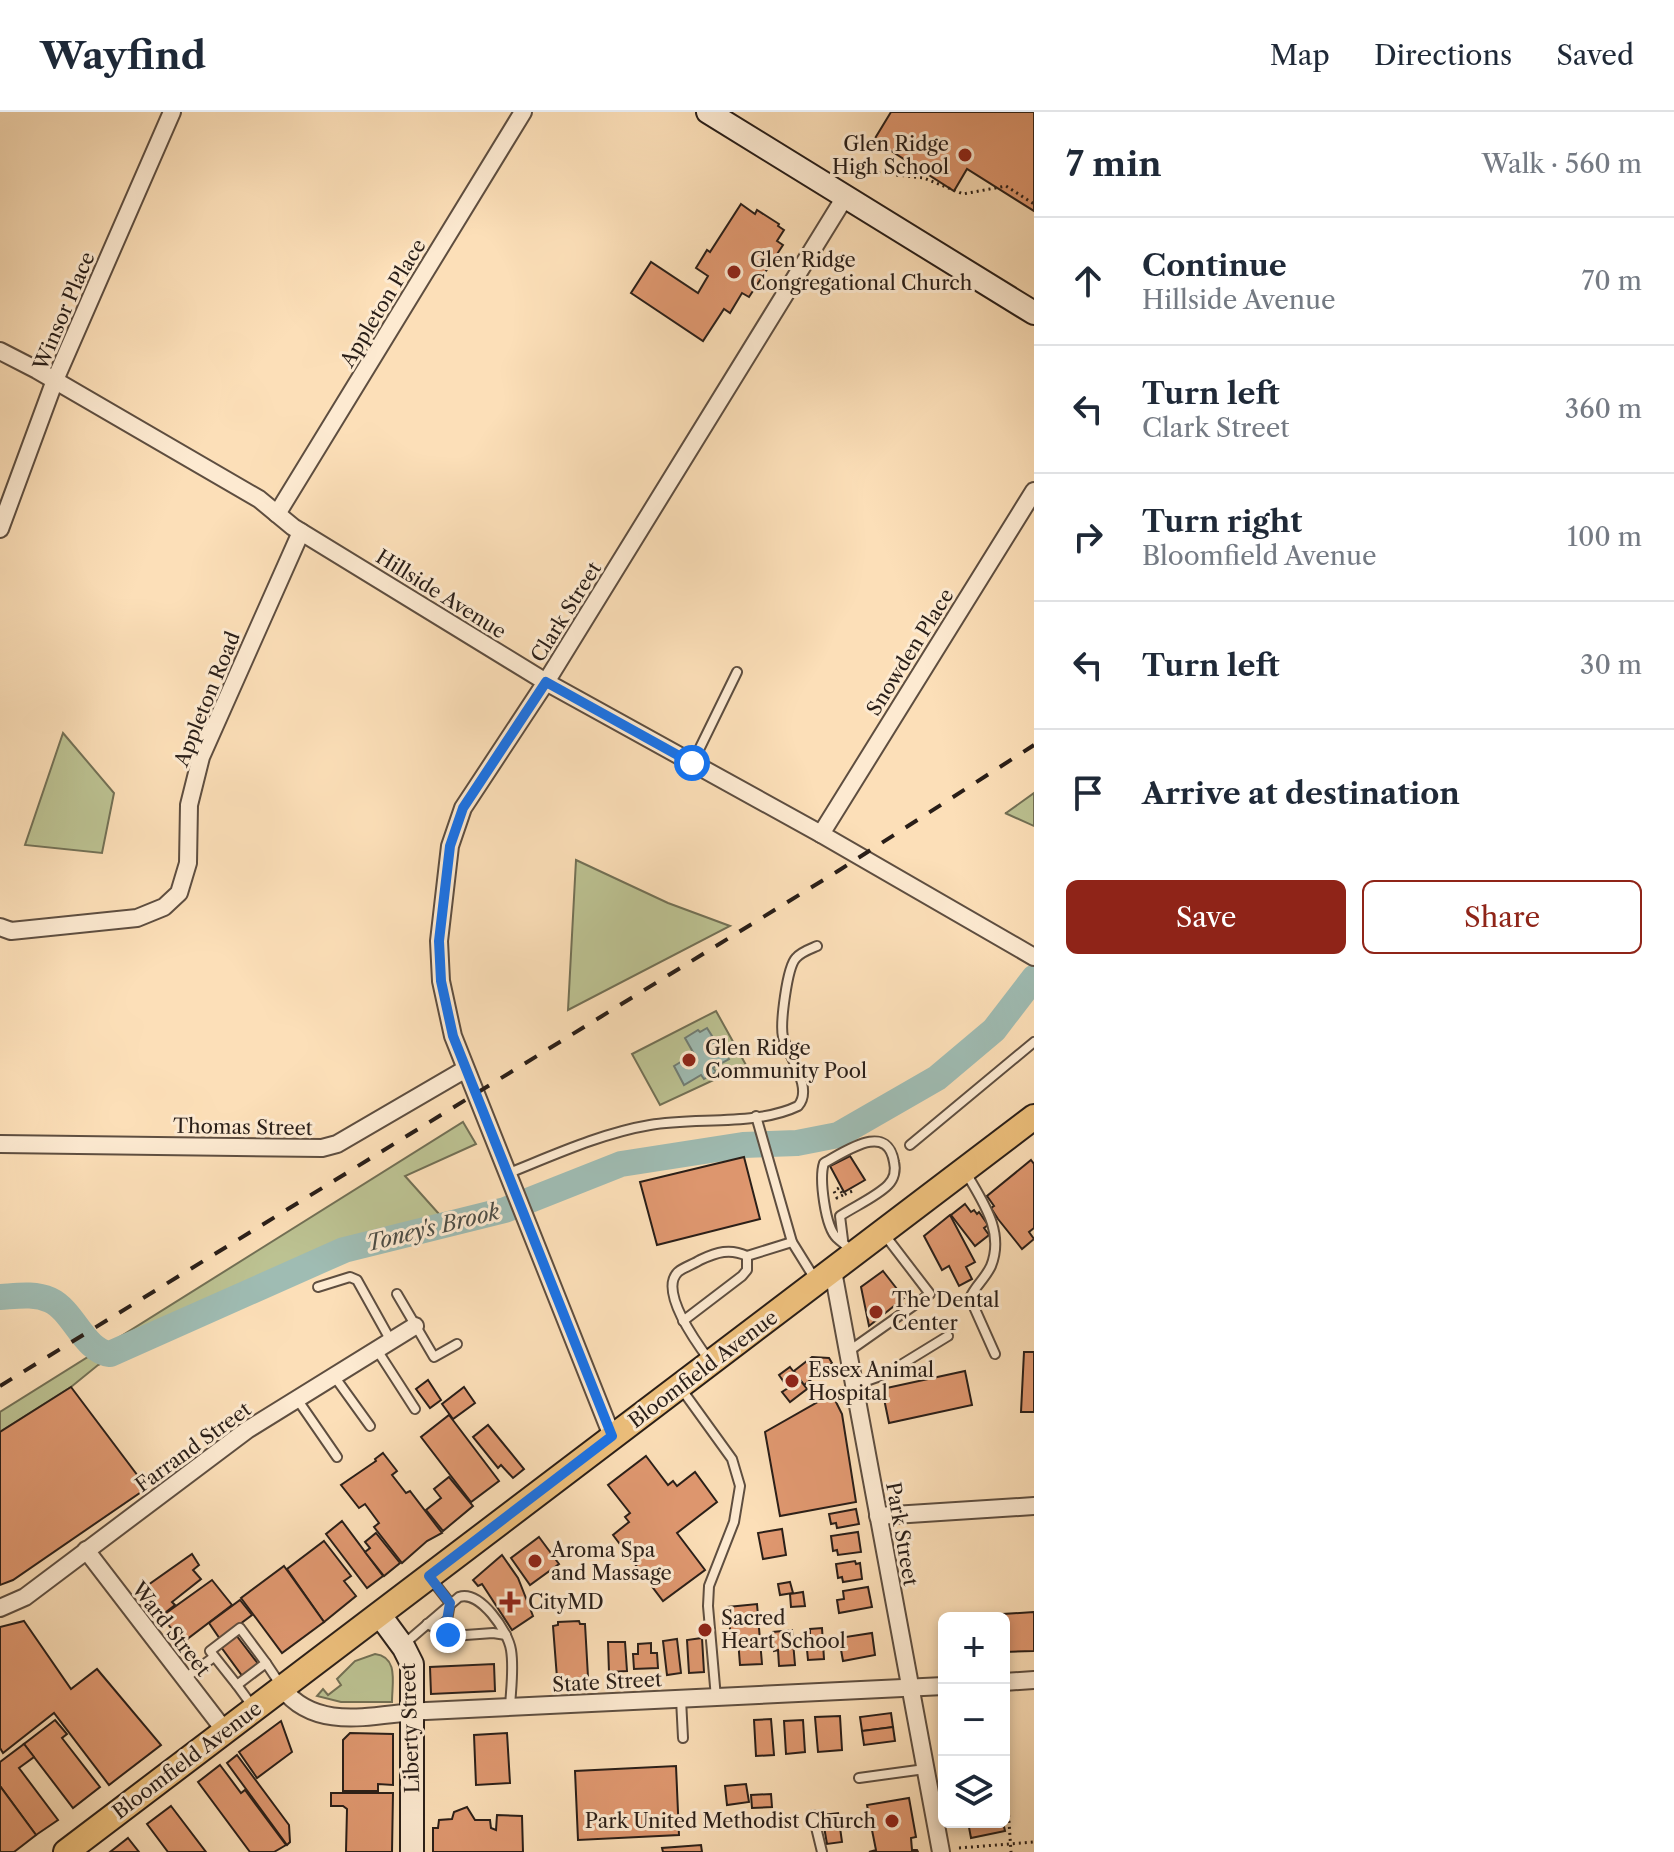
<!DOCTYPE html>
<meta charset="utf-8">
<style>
:root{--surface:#fff;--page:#f6f6f7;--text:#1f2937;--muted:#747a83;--line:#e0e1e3;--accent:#8f2418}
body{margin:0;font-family:"Libre Caslon Text",serif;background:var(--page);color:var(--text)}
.controls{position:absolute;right:24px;bottom:24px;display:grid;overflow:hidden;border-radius:12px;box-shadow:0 4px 12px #0003}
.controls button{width:72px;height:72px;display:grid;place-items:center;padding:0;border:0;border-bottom:2px solid var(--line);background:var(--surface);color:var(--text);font:40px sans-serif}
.stop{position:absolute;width:24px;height:24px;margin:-18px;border:6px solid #1a73e8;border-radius:50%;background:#fff}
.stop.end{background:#1a73e8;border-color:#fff;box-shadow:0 2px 8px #0008}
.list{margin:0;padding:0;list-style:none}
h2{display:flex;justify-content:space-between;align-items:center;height:104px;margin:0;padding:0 32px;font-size:34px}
h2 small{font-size:26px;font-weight:400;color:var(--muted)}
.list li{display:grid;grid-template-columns:52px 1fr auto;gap:24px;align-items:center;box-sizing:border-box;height:128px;padding:0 32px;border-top:2px solid var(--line)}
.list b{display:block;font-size:30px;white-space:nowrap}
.list p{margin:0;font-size:26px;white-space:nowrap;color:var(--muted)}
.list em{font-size:26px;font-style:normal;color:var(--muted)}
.actions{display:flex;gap:16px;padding:24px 32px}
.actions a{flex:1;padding:18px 0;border:2px solid var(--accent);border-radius:12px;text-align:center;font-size:28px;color:var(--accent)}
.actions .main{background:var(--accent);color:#fff}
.icon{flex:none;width:44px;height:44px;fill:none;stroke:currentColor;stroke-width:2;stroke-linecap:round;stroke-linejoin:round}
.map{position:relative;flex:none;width:1034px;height:1740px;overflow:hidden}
header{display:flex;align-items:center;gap:48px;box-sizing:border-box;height:112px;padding:0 40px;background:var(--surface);border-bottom:2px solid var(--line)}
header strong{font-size:38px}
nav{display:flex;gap:44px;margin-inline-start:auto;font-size:28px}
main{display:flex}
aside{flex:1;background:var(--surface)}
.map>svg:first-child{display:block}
</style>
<header>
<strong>Wayfind</strong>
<nav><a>Map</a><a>Directions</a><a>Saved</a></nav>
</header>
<main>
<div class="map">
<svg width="1034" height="1740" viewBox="0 0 1034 1740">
<rect width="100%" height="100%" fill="#fcdfb8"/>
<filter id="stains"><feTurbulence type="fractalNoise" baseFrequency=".0025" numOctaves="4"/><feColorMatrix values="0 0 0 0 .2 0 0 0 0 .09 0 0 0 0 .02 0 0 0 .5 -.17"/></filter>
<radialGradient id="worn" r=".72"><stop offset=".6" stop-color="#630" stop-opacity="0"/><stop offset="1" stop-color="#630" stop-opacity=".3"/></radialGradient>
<g fill="#bcc292" stroke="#727055" stroke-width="2">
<path d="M63,621L114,681L102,741L25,733Z"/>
<path d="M1034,681V714L1005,701H1006Z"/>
<path d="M576,748L668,791L730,814L568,898Z"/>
<path d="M716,899L746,953L660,993L632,942Z"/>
<path d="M463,1010L476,1032L405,1064L439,1102L441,1119L354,1138L98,1253L71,1275L0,1320V1300Z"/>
<path d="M375,1542C399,1545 392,1571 392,1590H341L317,1584L323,1577L328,1583L341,1573L337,1567L355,1549Z"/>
</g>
<path fill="#9fbcb3" stroke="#707d75" stroke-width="2" d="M707,916L712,924L704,933L705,935L718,928L729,947L713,956L716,960L704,967L701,963L684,973L674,954L694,942L685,926L698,918L700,920Z"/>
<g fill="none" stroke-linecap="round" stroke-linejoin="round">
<path stroke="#9fbcb3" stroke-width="26" d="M0,1185C17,1184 34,1181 50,1188C74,1199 84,1239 110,1242L344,1138L505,1098L621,1052L743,1033L797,1031L838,1023L937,966L994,918L1034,866"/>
</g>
<g fill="#e09870" stroke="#291e18" stroke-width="2">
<path d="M891,0H1034V99L967,57L954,79L874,28Z"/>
<path d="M741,92L755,102L757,98L779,112L778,114L784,118L777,129L783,133L749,185L742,181L730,201L724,197L703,229L631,181L651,150L698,181L708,164L696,156L707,138L710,140Z"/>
<path d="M850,1044L865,1068L844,1080L830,1054Z"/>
<path d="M744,1045L760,1107L657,1133L640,1070Z"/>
<path d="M1031,1048L1034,1052V1116L1029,1120L1034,1127L1022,1137L998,1107L991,1096L994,1094L987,1084Z"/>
<path d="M965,1092L971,1100L974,1098L977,1102L979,1100L988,1113L984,1116L989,1123L975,1134L951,1103Z"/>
<path d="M950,1103L975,1150L966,1155L972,1167L959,1174L949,1154L942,1158L924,1124Z"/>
<path d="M883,1159L904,1186L869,1214L861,1175Z"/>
<path d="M1024,1240H1034V1300H1021Z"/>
<path d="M812,1245L829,1246L832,1251L804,1273L794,1259Z"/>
<path d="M790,1255L807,1277L790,1290L782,1280L788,1276L779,1263Z"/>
<path d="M965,1259L972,1293L889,1311L882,1277Z"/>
<path d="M428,1268L441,1288L430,1296L416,1277Z"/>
<path d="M71,1275L147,1376L13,1468L0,1473V1320Z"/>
<path d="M464,1275L475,1291L453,1307L442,1292Z"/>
<path d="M832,1282L842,1302L856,1390L780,1404L765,1320Z"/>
<path d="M449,1303L499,1369L471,1390L421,1325Z"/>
<path d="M488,1313L524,1357L513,1366L501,1353L498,1356L473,1325Z"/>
<path d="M383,1341L397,1359L392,1363L406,1381L410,1379L442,1421L427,1429L402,1451L374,1415L379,1411L365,1392L359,1396L341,1373L376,1349L375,1347Z"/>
<path d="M646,1344L668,1373L673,1369L677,1374L695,1360L717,1390L677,1421L705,1458L663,1489L613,1423L629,1410L625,1405L630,1401L608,1373Z"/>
<path d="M449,1365L473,1394L443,1419L426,1398L441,1386L434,1377Z"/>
<path d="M856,1397L859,1412L837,1416L836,1411L831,1412L829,1402Z"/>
<path d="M342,1409L383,1464L367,1476L326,1422Z"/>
<path d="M782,1417L786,1443L763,1447L758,1421Z"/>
<path d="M858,1420L861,1440L838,1443L837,1438L833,1439L831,1424Z"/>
<path d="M376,1421L400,1451L384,1464L365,1440L370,1436L365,1430Z"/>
<path d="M539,1425L559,1452L530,1473L511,1446Z"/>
<path d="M324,1429L351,1464L344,1469L356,1484L324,1510L287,1457Z"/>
<path d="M192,1442L199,1453L193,1458L201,1467L172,1490L175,1493L161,1504L141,1478Z"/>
<path d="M502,1443L518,1466L533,1504L512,1518L482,1472L478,1474L473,1468Z"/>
<path d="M855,1449L856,1452L860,1451L862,1467L843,1470L842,1465L838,1466L836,1452Z"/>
<path d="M284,1454L324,1510L282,1541L241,1486Z"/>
<path d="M212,1468L232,1493L182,1531L162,1504Z"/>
<path d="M790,1470L793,1481L780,1483L778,1472Z"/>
<path d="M868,1475L872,1495L839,1501L837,1488L844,1487L843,1479Z"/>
<path d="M803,1480L805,1494L791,1495L790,1482Z"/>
<path d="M240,1488L252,1503L220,1527L209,1511Z"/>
<path d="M757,1492L762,1552L740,1553L738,1527L731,1528L728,1495Z"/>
<path d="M1034,1500V1539L1005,1540L1003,1502Z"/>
<path d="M24,1509L71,1577L97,1557L161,1633L109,1673L54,1601L3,1641L0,1636V1515Z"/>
<path d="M579,1509L580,1512H585L588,1565H582L583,1572L561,1573V1566H557L553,1514L558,1513V1510Z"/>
<path d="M822,1516L824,1547L808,1548L806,1527H810V1517Z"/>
<path d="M792,1518L795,1553L779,1554L778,1538L774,1539L773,1520Z"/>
<path d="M872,1521L875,1543L843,1549L839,1526Z"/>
<path d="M236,1523L259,1553L243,1565L221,1535Z"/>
<path d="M702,1526L704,1560L689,1561L687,1528Z"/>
<path d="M677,1527L681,1561L667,1563L663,1529Z"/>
<path d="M608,1530H625L627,1559L609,1560Z"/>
<path d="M651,1531V1541H657L658,1556L634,1557L633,1542H638V1532Z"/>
<path d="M494,1552L495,1579L431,1582L430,1555Z"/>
<path d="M891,1601L893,1615L862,1619L860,1605Z"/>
<path d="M840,1604L842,1638L818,1640L815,1605Z"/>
<path d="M771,1607L774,1643L756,1644L754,1608Z"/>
<path d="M55,1608L67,1622L62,1626L100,1675L73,1696L24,1632Z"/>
<path d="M803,1608L805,1640L786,1642L784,1609Z"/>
<path d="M281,1609L292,1640L257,1666L239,1640Z"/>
<path d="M893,1615L895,1629L864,1633L862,1619Z"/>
<path d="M350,1621L393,1622V1673L378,1672V1679H343V1628Z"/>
<path d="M507,1621L510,1671L476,1673L474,1623Z"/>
<path d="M24,1632L34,1645L19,1656L58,1708L36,1723L0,1674V1650Z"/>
<path d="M237,1643L289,1713L290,1730L287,1733L227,1651Z"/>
<path d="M220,1653L241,1681L245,1678L286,1733L274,1740H250L198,1670Z"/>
<path d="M676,1654L679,1723L578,1728L575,1659Z"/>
<path d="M746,1672L749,1690L727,1693L725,1674Z"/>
<path d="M0,1674L36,1723L14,1740H0Z"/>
<path d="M331,1681H393L392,1740H346L347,1697L343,1694H331Z"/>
<path d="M771,1682L772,1695L752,1696L751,1683Z"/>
<path d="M909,1686L916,1725L911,1726L912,1738H917L918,1740H869L876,1738L867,1693Z"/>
<path d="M171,1694L206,1740H168L147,1712Z"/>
<path d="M467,1695L475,1708H490L491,1716L496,1718L497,1703L522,1704L523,1740H433V1716H438L439,1708L452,1707L454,1700Z"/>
<path d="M838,1701L842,1730L827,1732L822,1703Z"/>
<path d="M968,1710H1003L1005,1719L971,1726Z"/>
<path d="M128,1726L139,1740H110Z"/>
<path d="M701,1733L702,1740H663L662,1736Z"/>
</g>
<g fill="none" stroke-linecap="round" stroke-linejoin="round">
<defs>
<g id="lane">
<path d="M693,650L737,560"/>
<path d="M756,1004L792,1130L815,1167"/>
<path d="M910,1033L1034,930"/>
<path d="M965,1059C982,1089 1005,1119 991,1154C985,1167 975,1174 970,1186L995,1242"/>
<path d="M509,1061C554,1043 602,1021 650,1013C695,1005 757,1014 798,994C814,976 788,944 783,925C780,912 787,855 796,846C801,840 810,837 817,834"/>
<path d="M843,1128L840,1104C855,1094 876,1085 888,1073C894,1067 896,1058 894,1050C887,1009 845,1040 824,1051C819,1066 825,1115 837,1126C842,1131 847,1133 851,1139"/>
<path d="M318,1175L350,1165L357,1168L391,1229"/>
<path d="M397,1182L434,1245L457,1232"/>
<path d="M683,1209L742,1164L747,1158V1144L792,1130"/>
<path d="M377,1238L415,1297"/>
<path d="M849,1239L930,1182L884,1122"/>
<path d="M710,1249C698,1233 658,1179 678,1160C684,1155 694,1152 700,1148C717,1140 730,1136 747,1144"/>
<path d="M334,1264L370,1314"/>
<path d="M855,1273L886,1262L948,1224"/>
<path d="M680,1275L732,1347L740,1374L734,1410L709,1474L708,1494L716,1586"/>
<path d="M297,1287L337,1345"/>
<path d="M432,1468L450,1491L445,1520"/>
<path d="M427,1512L452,1524L493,1521L506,1523"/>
<path d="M240,1516L266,1551L237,1573L210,1539Z"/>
<path d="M403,1533L459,1485C480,1478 508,1519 511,1538C514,1556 511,1576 510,1595"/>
<path d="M266,1551L282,1575"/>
<path d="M185,1566L214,1545"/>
<path d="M237,1573L253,1595"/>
<path d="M681,1587L683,1626"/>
<path d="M859,1666L925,1657"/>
<path d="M813,1703L822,1740"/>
</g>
<g id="street">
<path d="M0,239L37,258L259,387L293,415L546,570L821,722L1034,845"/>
<path d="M277,402L523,0"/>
<path d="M0,417L55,268L172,0"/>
<path d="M821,722L1034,379"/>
<path d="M0,815L11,819L137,806L164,795L179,781L188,751L189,693L201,645L301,420"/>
<path d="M0,1032L322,1036L337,1032L464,958"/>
<path d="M833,1159L941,1740"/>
<path d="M612,1324L453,924L441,869L439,829L450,734L463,696L546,570L845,85"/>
<path d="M878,1404L1034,1394"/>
<path d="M86,1438L225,1619"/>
<path d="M0,1496L25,1485L247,1318L415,1214"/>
<path d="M1004,1570L1034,1568"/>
<path d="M282,1576C318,1622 377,1601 426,1599L944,1574"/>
</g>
<g id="secondary">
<path d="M708,0L1034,201"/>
<path d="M379,1502L404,1536L412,1552V1740"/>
</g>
<path id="primary" d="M66,1740L1034,1005"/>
</defs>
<use href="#lane" stroke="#5e4e40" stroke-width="12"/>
<use href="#street" stroke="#5e4e40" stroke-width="20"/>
<use href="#secondary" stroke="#291e18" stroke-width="26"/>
<use href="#primary" stroke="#291e18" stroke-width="28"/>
<g stroke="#291e18" stroke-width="3" stroke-dasharray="2 4" stroke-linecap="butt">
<path d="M855,65L862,62L878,61L924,66L963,82L1006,74L1034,92"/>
<path d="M843,1083L837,1086L834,1079L839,1076L843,1083L855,1078"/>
<path d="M1007,1679L1011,1740"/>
<path d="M959,1736L1034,1730"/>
</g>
<use href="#lane" stroke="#fdead1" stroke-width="8"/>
<use href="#street" stroke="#fdead1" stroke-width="16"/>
<use href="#secondary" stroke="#fdead1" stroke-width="22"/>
<use href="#primary" stroke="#eec07c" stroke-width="24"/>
<path stroke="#291e18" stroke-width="4" stroke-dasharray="14 14" stroke-linecap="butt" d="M0,1274L838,759L1034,633"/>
</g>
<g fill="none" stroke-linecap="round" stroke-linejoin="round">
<path stroke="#1a73e8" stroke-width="10" d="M448,1523L445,1520L450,1491L429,1464L612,1324L453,924L441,869L439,829L450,734L463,696L546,570L692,651"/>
</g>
<g fill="#8f2418" stroke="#fdead1" stroke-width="3">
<circle cx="965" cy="43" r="8"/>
<circle cx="734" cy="160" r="8"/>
<circle cx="689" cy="948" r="8"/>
<circle cx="876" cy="1200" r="8"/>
<circle cx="792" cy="1269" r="8"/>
<circle cx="535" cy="1449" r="8"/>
<path d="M506 1478h8v8h8v8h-8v8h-8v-8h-8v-8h8z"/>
<circle cx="705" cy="1518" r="8"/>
<circle cx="892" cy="1709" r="8"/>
</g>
<g text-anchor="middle" stroke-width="6" stroke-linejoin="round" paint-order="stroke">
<g font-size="20" fill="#291e18" stroke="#fdead1" text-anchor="start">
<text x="949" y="39" text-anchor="end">Glen Ridge<tspan x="949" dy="23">High School</tspan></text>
<text x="750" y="155">Glen Ridge<tspan x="750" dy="23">Congregational Church</tspan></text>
<text x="705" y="943">Glen Ridge<tspan x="705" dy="23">Community Pool</tspan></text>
<text x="892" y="1195">The Dental<tspan x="892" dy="23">Center</tspan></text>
<text x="808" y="1265">Essex Animal<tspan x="808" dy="23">Hospital</tspan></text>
<text x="551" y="1445">Aroma Spa<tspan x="551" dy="23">and Massage</tspan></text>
<text x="528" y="1497">CityMD</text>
<text x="721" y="1513">Sacred<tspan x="721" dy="23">Heart School</tspan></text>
<text x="876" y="1716" text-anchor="end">Park United Methodist Church</text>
</g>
<g font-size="20" fill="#291e18" stroke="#fdead1">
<text transform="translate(383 191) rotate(-59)" y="7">Appleton Place</text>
<text transform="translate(64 199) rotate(-67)" y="7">Winsor Place</text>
<text transform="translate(441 482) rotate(32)" y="7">Hillside Avenue</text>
<text transform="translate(566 500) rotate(-58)" y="7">Clark Street</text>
<text transform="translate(910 540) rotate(-58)" y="7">Snowden Place</text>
<text transform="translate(207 587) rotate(-68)" y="7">Appleton Road</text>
<text transform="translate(243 1015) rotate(1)" y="7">Thomas Street</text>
<text transform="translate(703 1257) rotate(-37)" y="7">Bloomfield Avenue</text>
<text transform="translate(193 1335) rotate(-36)" y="7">Farrand Street</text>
<text transform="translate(902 1422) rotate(80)" y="7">Park Street</text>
<text transform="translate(171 1517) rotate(52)" y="7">Ward Street</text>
<text transform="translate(607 1570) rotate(-3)" y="7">State Street</text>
<text transform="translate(410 1616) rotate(-92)" y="7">Liberty Street</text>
<text transform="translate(187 1648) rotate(-37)" y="7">Bloomfield Avenue</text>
</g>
<g font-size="22" font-style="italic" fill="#4c4d46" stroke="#fdead1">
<text transform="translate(433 1115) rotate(-14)" y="8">Toney's Brook</text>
</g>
</g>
<rect width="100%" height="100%" filter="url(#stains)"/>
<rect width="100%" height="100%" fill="url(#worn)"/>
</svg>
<div class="controls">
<button>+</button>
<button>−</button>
<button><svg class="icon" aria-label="layers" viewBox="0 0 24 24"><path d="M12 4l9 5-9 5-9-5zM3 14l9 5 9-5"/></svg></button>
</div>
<div class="stop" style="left:692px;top:651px"></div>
<div class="stop end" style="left:448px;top:1523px"></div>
</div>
<aside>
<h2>7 min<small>Walk · 560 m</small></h2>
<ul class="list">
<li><svg class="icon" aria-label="ahead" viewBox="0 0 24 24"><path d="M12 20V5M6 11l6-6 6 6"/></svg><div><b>Continue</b><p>Hillside Avenue</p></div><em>70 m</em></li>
<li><svg class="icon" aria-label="left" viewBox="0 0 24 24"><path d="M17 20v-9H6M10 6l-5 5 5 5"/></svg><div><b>Turn left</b><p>Clark Street</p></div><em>360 m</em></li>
<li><svg class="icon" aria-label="right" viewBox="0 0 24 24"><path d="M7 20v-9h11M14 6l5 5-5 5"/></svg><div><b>Turn right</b><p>Bloomfield Avenue</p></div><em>100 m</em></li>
<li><svg class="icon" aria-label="left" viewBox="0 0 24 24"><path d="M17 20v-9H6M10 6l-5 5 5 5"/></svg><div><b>Turn left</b></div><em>30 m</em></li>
<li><svg class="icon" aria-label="arrive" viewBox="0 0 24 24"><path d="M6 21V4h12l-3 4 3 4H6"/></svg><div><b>Arrive at destination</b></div></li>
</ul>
<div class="actions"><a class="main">Save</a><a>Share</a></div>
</aside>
</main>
